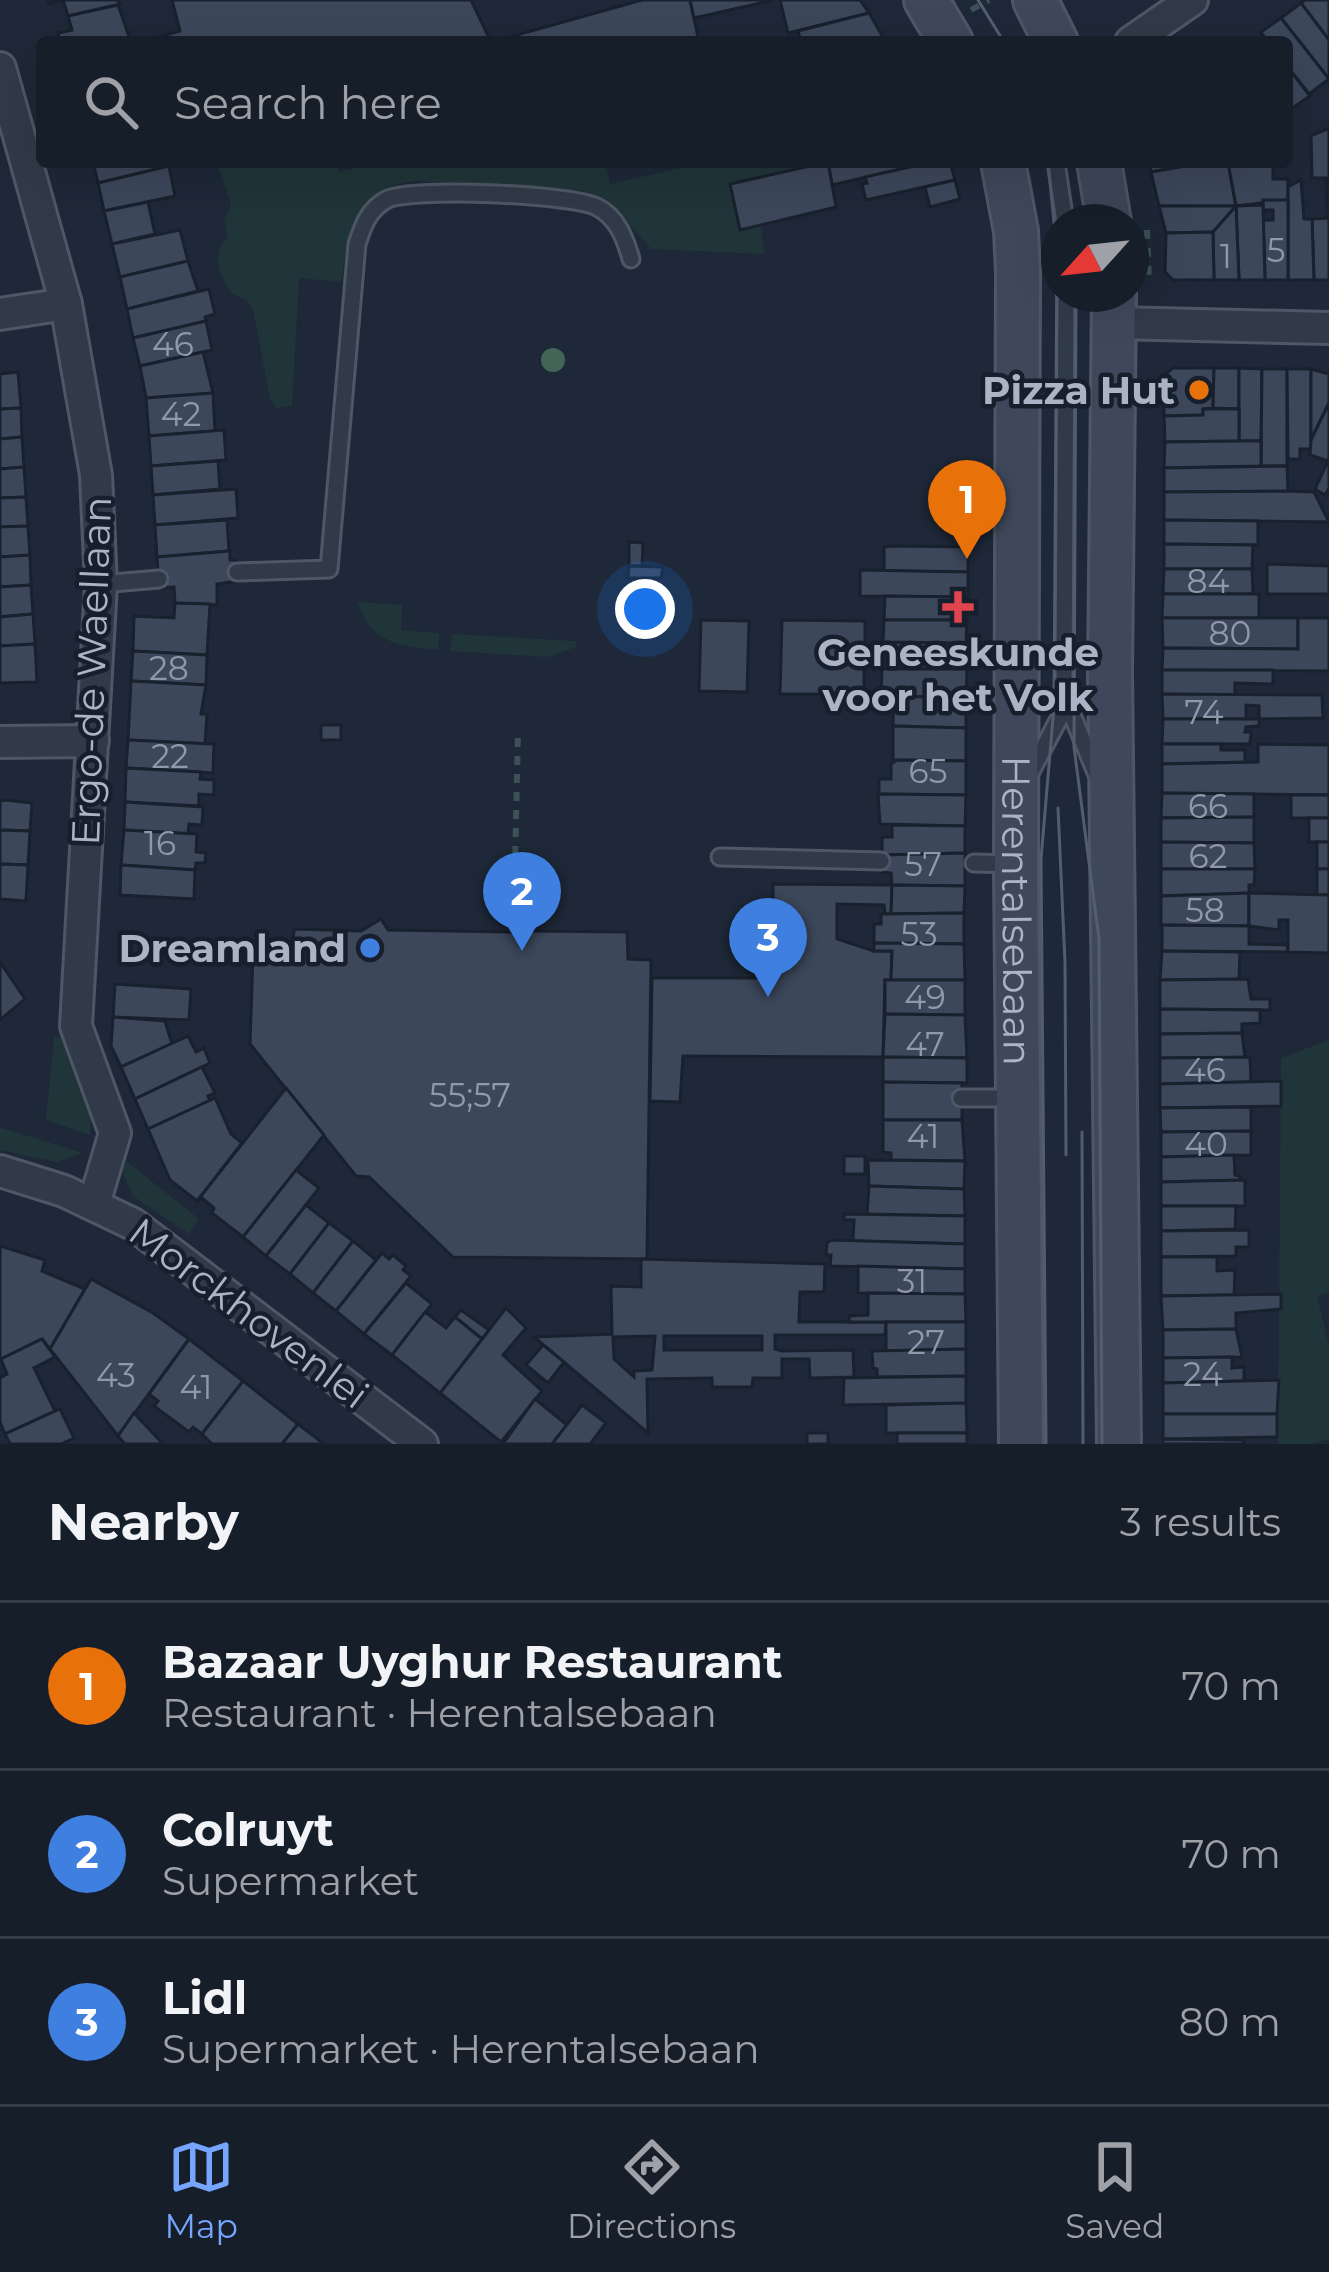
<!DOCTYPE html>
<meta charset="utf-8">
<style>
:root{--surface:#161e2a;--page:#1f2732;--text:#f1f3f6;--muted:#9ea2a8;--line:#353c47;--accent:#76a5ff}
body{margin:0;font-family:Montserrat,sans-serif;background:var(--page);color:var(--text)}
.compass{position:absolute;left:1041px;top:204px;width:108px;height:108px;border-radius:50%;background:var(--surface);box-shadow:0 12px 48px #0002;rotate:243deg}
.you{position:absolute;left:645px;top:609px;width:42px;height:42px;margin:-30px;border:9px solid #fff;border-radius:50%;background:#1a73e8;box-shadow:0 0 0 18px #1a73e833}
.badge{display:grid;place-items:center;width:78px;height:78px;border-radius:50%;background:var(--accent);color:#fff;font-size:39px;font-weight:700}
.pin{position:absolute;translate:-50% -99px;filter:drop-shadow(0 3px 6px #0008)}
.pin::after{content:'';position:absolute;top:63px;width:42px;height:36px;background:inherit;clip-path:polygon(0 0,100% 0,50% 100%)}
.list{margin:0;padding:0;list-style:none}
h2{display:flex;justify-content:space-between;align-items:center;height:156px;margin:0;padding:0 48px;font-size:51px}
h2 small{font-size:39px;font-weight:400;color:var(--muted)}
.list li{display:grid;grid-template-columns:78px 1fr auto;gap:36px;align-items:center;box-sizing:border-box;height:168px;padding:0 48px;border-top:3px solid var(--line)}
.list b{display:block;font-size:45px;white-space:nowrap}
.list p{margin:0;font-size:39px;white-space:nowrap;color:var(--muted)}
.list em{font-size:39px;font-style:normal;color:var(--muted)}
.icon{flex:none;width:66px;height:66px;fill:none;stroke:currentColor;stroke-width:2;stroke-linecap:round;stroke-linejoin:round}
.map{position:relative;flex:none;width:1329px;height:1444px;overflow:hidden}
.search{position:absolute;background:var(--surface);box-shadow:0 12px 48px #0002;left:36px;right:36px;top:36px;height:132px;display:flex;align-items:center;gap:30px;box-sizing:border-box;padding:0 42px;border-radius:12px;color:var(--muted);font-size:45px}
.sheet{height:660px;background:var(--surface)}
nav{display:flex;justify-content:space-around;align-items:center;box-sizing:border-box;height:168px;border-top:3px solid var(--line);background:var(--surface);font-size:33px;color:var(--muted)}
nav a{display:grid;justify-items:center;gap:6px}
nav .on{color:var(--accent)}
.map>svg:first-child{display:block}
</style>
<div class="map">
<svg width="1329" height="1444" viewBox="0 0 1329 1444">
<rect width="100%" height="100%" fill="#1e2838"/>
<g fill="#203539">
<path d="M217,162H335L339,172L381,162H605L610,184L707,162H806L807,166L730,184L740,229L761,225L764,254L651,249L614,207L585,191L414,181C357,188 346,234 342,282L299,278L292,406L276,408L270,398L253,310L247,300L232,294C219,274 210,256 228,236L224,220L231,204Z"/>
<path d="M358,602L402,605L401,630L439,633L438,650C400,646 370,644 358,602Z"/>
<path d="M452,634L576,641V647L547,657L450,651Z"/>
<path d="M54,1037L62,1038L91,1111L90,1135L46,1120Z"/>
<path d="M1329,1040V1292L1317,1296L1329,1346V1439L1312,1444H1278L1281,1058Z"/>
<path d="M0,1128L5,1129L83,1153L56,1162L0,1150Z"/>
<path d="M126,1161L199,1219L189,1234L133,1196L121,1169Z"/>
</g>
<g fill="#3c475a" stroke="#19212e" stroke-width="3" fill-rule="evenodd">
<path d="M48,0H118L120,4L68,16L63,0L49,4Z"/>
<path d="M172,0H471L491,42H142L180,31Z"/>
<path d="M642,0H690L699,42H492Z"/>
<path d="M690,0H774L694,18Z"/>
<path d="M780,0H860L869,13L788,33Z"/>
<path d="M1305,0H1329V40L1301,3Z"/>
<path d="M1301,3L1329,40V79L1281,18Z"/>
<path d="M118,5L131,42H60L58,33L72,30L68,16Z"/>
<path d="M869,13L886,42H801L798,31Z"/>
<path d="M1281,18L1329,79L1309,94L1287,66V42H1268L1261,32Z"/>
<path d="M1287,66L1310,96L1291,109L1287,105Z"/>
<path d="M1329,128V280H1314L1312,219L1327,218L1326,178H1312L1311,136Z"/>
<path d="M93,162H169V166L98,183Z"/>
<path d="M828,162H932L832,185Z"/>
<path d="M828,162L836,207L740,230L730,184Z"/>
<path d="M932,162H950L955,180L866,200L862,184L867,183L865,177Z"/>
<path d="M1149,162H1208L1151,172Z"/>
<path d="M1208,162H1228L1236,206H1159L1151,172Z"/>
<path d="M1228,162H1273V179H1288V200L1236,206Z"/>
<path d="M169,166L175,196L104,211L98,183Z"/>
<path d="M955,180L960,199L930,207L925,187Z"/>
<path d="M1301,180L1304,219H1312L1314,280H1288V187Z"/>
<path d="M1263,200H1288V280H1265L1263,220H1273V210H1263Z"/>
<path d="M148,202L155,234L112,244L104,211Z"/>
<path d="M1263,205L1265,280H1239L1236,206Z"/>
<path d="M1159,206H1236L1213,232L1166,233Z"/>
<path d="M1236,206L1239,280H1214L1213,232Z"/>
<path d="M180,230L188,261L120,277L112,244Z"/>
<path d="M1213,232L1214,280H1173L1165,272L1166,233Z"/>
<path d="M188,261L198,291L127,309L120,277Z"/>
<path d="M209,289L215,314L205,317L206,321L133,338L127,309Z"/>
<path d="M206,321L212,350L140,366L133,338Z"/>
<path d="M203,352L213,393L146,398L140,366Z"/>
<path d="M1173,368H1214L1213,408L1203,409V415L1164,416V376Z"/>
<path d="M1214,368H1239V409L1213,408Z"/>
<path d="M1239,368L1262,369L1261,441H1239Z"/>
<path d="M1262,369H1287V466H1261Z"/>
<path d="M1287,369H1311V449H1300V459H1288Z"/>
<path d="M1311,369L1329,374V403L1311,440Z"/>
<path d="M18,372L21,408L0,409V374Z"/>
<path d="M213,393L215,431L149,436L146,398Z"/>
<path d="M1329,403V459L1328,461L1310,455L1311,440Z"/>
<path d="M21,408L22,437L0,439V409Z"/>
<path d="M1203,409H1239V441L1165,442L1164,416L1203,415Z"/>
<path d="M224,430L226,460L151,466L149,436Z"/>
<path d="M22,437L24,467L0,469V439Z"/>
<path d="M1239,441H1261V466L1164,468L1165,442Z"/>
<path d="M1329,459V488L1325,495L1315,489Z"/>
<path d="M218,461L220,489L153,495L151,466Z"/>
<path d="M1287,466L1288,491L1164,492V468Z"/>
<path d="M24,467L26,497L0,498V469Z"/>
<path d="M236,489L238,518L155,525L153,495Z"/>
<path d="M1288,491L1314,492L1329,522L1164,520V492Z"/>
<path d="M26,497L28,526L0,527V498Z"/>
<path d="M227,520L229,551L157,557L155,525Z"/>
<path d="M1164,520L1258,521V545L1164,544Z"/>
<path d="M28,526L30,555L0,557V527Z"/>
<path d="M629,542L643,543L642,566H629Z"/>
<path d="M1164,544L1253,545L1252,569H1164Z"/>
<path d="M893,546L968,547V572L884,571V547Z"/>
<path d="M230,551V560H236L238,581L217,584V605L175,603L174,587L159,588L157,557Z"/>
<path d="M30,555L31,585L0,587V557Z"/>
<path d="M1267,564L1329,566V594H1267Z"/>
<path d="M629,566L663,567L661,578H628Z"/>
<path d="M1164,569H1252L1253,594H1163Z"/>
<path d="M860,570L968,572V597L860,596Z"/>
<path d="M31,585L33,614L0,617V587Z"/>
<path d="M1163,594H1259V618H1162Z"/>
<path d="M885,596L968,597L967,620H884Z"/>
<path d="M175,603L210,604L207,655L133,651L134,616L174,618Z"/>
<path d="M33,614L35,644L0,646V617Z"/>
<path d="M1162,618H1298V649L1163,648Z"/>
<path d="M1298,618H1329V671L1162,670L1163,648L1298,649Z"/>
<path d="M701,620L749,621L747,692L699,691Z"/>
<path d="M782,620L865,621V648H883V642L966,643L967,669H882V659L864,660V694H780Z"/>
<path d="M884,620H967L966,643L883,642Z"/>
<path d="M35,644L37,682L0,683V646Z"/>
<path d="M133,651L207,655L206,685L131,681Z"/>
<path d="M882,669H967L966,698L881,696Z"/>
<path d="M1162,670H1273V684L1235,683V695L1162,694Z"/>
<path d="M131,681L206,685L201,714H207L205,744L128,740Z"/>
<path d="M1162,694L1322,695L1323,718L1259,719V706L1246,705V719H1163Z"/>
<path d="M894,696L966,698V728L893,726Z"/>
<path d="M1163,719H1259V726L1246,727L1245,732H1251L1250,744H1162Z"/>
<rect x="321" y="725" width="20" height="15"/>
<path d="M893,726L966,728V761L893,760Z"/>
<path d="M128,740L214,744L213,773L126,768Z"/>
<path d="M1162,744H1221V750H1245V762L1162,764Z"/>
<path d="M1258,744L1329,745V795L1162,793V764L1258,762Z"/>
<path d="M897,760L966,761V795L879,794V779H891V764Z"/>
<path d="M126,768L201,772L200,779L214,780V795L199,794V806L125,802Z"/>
<path d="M1162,793L1254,794V817L1161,818Z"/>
<path d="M878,794L966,795L965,826L880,824Z"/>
<rect x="1291" y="795" width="38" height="23"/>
<path d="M5,800L32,803L30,831L0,830V801Z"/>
<path d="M125,802L203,807L202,825L189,824L188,834L124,830Z"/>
<path d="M1254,817V843L1161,842V818Z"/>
<rect x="1309" y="818" width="20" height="24"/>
<path d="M892,825L965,826V853L882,855V837H892Z"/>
<path d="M0,830L30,831L28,865L0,864Z"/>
<path d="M124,830L197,834L196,852L206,853L205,863H196L195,870L121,865Z"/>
<path d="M1161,842L1254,843L1255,869H1161Z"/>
<rect x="1317" y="842" width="12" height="27"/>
<path d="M965,853V886L892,885L891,873L882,872V855Z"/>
<path d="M0,864L28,865L26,901L0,899Z"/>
<path d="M121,865L195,870L194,899L120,895Z"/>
<path d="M1161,869H1255L1254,885H1249V893L1161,896Z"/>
<rect x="1317" y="869" width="12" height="26"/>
<path d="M773,884L892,885L891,914H885L884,905L837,904V939L874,951H892L891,980H885L883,1057L683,1056L680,1102L650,1101L652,978H774Z"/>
<path d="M892,885L965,886L964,913L891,914Z"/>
<path d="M1249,893V926L1161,925V896Z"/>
<path d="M1249,893L1329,895V953L1288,952V920H1279V930L1249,926Z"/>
<path d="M964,913V944L874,943V924H881V914Z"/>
<path d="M381,919L388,930L511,932L528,922L534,931L627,932L628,959L651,960L647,1259L453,1257L369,1177L356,1176L250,1044L253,954H292L294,929L361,931Z"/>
<path d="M1162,925L1249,926V944L1287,945L1288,952L1162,951Z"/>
<path d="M874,943L964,944L965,980H891L892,951H874Z"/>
<path d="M1162,951L1240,952L1239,979L1160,980Z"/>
<rect x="748" y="958" width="17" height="14"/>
<path d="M0,962L25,999L0,1020Z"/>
<path d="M1248,979L1251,999H1270V1010L1160,1009V980Z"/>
<path d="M885,980H965V1015L885,1014Z"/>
<path d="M115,984L191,989L189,1020L113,1017Z"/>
<path d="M1160,1009L1260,1010V1023L1242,1024V1033L1160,1034Z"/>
<path d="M885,1014L965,1015L967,1058L883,1057Z"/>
<path d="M113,1017L165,1021L172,1044L121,1067L111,1046Z"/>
<path d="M1242,1033L1245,1058H1160V1034Z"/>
<path d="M188,1036L196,1052L204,1048L210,1063L135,1099L121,1067Z"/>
<path d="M883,1057L967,1058V1083L883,1082Z"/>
<path d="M1250,1057L1251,1082L1160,1084V1058Z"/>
<path d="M202,1067L215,1093L208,1096L210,1101L148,1129L135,1099Z"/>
<path d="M1281,1081V1106L1160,1108V1084Z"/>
<path d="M883,1082L962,1083V1120H883Z"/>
<path d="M286,1088L324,1135L243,1237L212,1213L214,1208L202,1198L197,1201Z"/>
<path d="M215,1098L231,1134L242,1143L197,1201L170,1180L148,1129Z"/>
<path d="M1251,1107V1131L1161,1132L1160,1108Z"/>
<path d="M883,1120H962L965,1161L891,1160V1153L883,1152Z"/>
<path d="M1251,1131V1155L1161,1157V1132Z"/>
<path d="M1234,1155L1235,1175L1240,1176V1180L1161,1182V1157Z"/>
<rect x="844" y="1156" width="21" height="18"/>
<path d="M868,1160L965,1161L964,1189L869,1186Z"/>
<path d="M296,1170L319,1188L266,1256L243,1237Z"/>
<path d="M1245,1180V1206H1161V1182Z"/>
<path d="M869,1186L964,1189L965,1216L867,1214Z"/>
<path d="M306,1205L329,1223L290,1274L266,1256Z"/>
<path d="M1161,1206H1236L1235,1229L1161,1231Z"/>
<path d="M844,1214L965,1216V1244L853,1241L854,1220H844Z"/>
<path d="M329,1223L353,1241L313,1293L290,1274Z"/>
<path d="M1249,1230V1247H1236V1256L1161,1257V1231Z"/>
<path d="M832,1240L965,1244V1269L830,1266L831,1255H826L827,1243Z"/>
<path d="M353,1241L376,1260L336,1311L313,1293Z"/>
<path d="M0,1246L45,1260L42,1271L85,1289L50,1349L42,1339L0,1360Z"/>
<path d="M382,1253L389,1259L393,1255L406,1266L403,1270L411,1276L364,1334L336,1311Z"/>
<path d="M1161,1257H1217V1271L1235,1270L1234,1295L1161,1296Z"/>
<path d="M641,1259L825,1264L824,1292H800L799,1322H886L885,1335H775V1349L782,1351L853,1350L854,1377L810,1378L809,1359H782V1378H753L752,1387H712V1378L647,1379L648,1433L534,1337L612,1334L611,1286L641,1287ZM655,1336L652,1370L634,1371V1377L614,1359L613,1337ZM664,1336H762V1350H664Z"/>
<path d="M858,1266L965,1269V1294L858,1293Z"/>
<path d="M91,1279L153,1313L189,1339L118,1436L50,1349Z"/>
<path d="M406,1283L432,1304L392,1355L364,1334Z"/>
<path d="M868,1293L965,1294L966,1322H849V1316L868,1315Z"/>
<path d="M1281,1294V1309L1236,1313V1329L1163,1330L1161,1296Z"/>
<path d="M506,1308L526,1328L503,1355L542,1391L501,1442L440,1393Z"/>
<path d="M461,1310L489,1330L482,1339L455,1317Z"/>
<path d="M425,1312L446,1328L455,1317L482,1339L440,1393L392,1355Z"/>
<path d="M886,1322H966V1349L886,1351Z"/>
<path d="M1236,1329L1242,1357L1163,1358V1330Z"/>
<path d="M42,1339L55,1357L34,1368L55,1411L5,1434L0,1422V1378L7,1374L1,1359Z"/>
<path d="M189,1339L243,1381L202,1434L193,1427L189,1432L154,1406L158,1401L149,1394Z"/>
<path d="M543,1345L564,1362L548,1383L526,1365Z"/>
<path d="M966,1349V1376L877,1377V1369L873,1368L872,1351Z"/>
<path d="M1232,1357V1368L1244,1367V1381L1163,1383V1358Z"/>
<path d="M966,1376V1403L843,1405L844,1378Z"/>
<path d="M1279,1380L1277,1414H1163V1383Z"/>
<path d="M243,1381L298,1424L282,1444H212L202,1434Z"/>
<path d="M535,1399L567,1425L552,1444H503Z"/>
<path d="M966,1403L967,1433H886V1405Z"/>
<path d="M582,1405L606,1423L590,1444H552Z"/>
<path d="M60,1409L74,1438L61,1444H10L5,1434Z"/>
<path d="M134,1413L163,1444H125L118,1436Z"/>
<path d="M1163,1414H1277V1437L1163,1439Z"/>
<path d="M298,1424L324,1444H282Z"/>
<rect x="807" y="1433" width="21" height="11"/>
<rect x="897" y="1433" width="70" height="11"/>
<path d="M1163,1439L1243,1440L1244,1444H1163Z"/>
</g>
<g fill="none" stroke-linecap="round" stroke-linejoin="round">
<defs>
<g id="lane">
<path d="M1056,162L1065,222"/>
<path d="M237,572L329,569L357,244C363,226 368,210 386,200C409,187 572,194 597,207C617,217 625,238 631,259"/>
<path d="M101,584L159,579"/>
<path d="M1067,703L1097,775"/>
<path d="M1029,775L1061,715L1064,688L1066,294"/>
<path d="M720,857L881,861"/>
<path d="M974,863L1013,864"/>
<path d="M961,1098H1016"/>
</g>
<g id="street">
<path d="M1131,42L1192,0"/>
<path d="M0,68L66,304L96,475L101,584L76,1026L115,1133L94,1204"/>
<path d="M0,314L66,304"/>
<path d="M1115,323L1329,328"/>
<path d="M0,742L93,741"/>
<path d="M0,1171L64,1191L133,1224L422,1444"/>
</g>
<g id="secondary">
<path d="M926,0L951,42"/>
<path d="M1035,0L1056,42"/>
<path id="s1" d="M1003,162L1016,231L1018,273L1016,864L1021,1444"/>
<path d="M1099,162L1109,222"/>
<path d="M1114,294L1110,672L1119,1444"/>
</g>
</defs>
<use href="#lane" stroke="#4f5766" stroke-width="21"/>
<use href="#street" stroke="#4f5766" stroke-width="36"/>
<use href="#secondary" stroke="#4f5766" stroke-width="48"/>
<g stroke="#3d5256" stroke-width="6" stroke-dasharray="9 9" stroke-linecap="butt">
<path d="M971,10L989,0"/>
<path d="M1147,230L1149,282"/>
<path d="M514,909L518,731"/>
</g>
<use href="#lane" stroke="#313a48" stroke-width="15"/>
<use href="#street" stroke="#313a48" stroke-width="30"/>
<use href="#secondary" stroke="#3f485b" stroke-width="42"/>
<g stroke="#535d70" stroke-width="3">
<path d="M978,0L1004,42"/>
<path d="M1076,294L1074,747L1099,939L1102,1444"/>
<path d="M1058,808L1065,962L1066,1155"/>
<path d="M1082,1132L1083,1444"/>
<path d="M1046,1444L1041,859L1054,706L1057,252L1048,162"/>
</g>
</g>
<circle fill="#436557" cx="553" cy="360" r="12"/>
<circle fill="#e8710a" stroke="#171f2c" stroke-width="4.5" cx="1199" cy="390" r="12"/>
<path fill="#e0444e" stroke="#171f2c" stroke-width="4.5" d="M952 589h12v12h12v12h-12v12h-12v-12h-12v-12h12z"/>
<circle fill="#3f7fe0" stroke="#171f2c" stroke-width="4.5" cx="370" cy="948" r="12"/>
<g text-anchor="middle" stroke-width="9" stroke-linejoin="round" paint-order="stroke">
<g font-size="33" fill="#8f99aa">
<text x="1276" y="262">5</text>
<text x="1226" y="268">1</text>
<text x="173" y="356">46</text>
<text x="181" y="426">42</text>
<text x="1208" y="593">84</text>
<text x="1230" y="645">80</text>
<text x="169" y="680">28</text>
<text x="1204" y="724">74</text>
<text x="170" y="768">22</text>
<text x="928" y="783">65</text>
<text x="1208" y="818">66</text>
<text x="160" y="855">16</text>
<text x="1208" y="868">62</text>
<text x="923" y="876">57</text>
<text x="1205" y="922">58</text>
<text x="919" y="946">53</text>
<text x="925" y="1009">49</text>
<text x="925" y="1056">47</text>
<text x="1205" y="1082">46</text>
<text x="470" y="1107">55;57</text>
<text x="923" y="1148">41</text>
<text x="1206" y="1156">40</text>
<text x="912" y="1293">31</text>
<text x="926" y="1354">27</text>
<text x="1203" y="1386">24</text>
<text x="116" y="1387">43</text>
<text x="196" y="1399">41</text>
</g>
<g font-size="39" font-weight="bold" fill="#abb4c5" stroke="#171f2c" text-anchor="end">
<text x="1175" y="404">Pizza Hut</text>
<text x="958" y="666" text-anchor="middle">Geneeskunde<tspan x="958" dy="45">voor het Volk</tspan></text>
<text x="346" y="962">Dreamland</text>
</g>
<g font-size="39" fill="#abb4c5" stroke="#171f2c">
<text transform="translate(91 671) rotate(-88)" y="14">Ergo-de Waellaan</text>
<text dy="14" stroke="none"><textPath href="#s1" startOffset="750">Herentalsebaan</textPath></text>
<text transform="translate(249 1313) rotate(37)" y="14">Morckhovenlei</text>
</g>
</g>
</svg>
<svg class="compass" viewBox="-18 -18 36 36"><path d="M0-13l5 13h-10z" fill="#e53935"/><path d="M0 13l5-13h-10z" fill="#9ea2a8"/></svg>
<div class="you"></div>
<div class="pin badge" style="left:967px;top:559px;background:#e8710a">1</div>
<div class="pin badge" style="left:522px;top:951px;background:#3f7fe0">2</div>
<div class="pin badge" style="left:768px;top:997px;background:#3f7fe0">3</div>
<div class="search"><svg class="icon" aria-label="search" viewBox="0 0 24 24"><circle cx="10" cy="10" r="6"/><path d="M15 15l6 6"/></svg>Search here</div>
</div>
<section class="sheet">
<h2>Nearby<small>3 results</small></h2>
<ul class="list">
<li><span class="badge" style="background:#e8710a">1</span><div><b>Bazaar Uyghur Restaurant</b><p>Restaurant · Herentalsebaan</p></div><em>70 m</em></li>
<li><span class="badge" style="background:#3f7fe0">2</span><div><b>Colruyt</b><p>Supermarket</p></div><em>70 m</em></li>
<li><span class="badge" style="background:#3f7fe0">3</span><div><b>Lidl</b><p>Supermarket · Herentalsebaan</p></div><em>80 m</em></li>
</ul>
</section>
<nav>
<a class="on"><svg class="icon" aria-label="map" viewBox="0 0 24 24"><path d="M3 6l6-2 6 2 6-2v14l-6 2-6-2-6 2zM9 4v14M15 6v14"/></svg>Map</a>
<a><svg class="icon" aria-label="directions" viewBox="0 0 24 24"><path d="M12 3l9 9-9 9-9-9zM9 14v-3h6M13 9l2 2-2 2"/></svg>Directions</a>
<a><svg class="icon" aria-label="saved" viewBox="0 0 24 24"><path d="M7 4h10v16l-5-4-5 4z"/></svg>Saved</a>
</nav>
